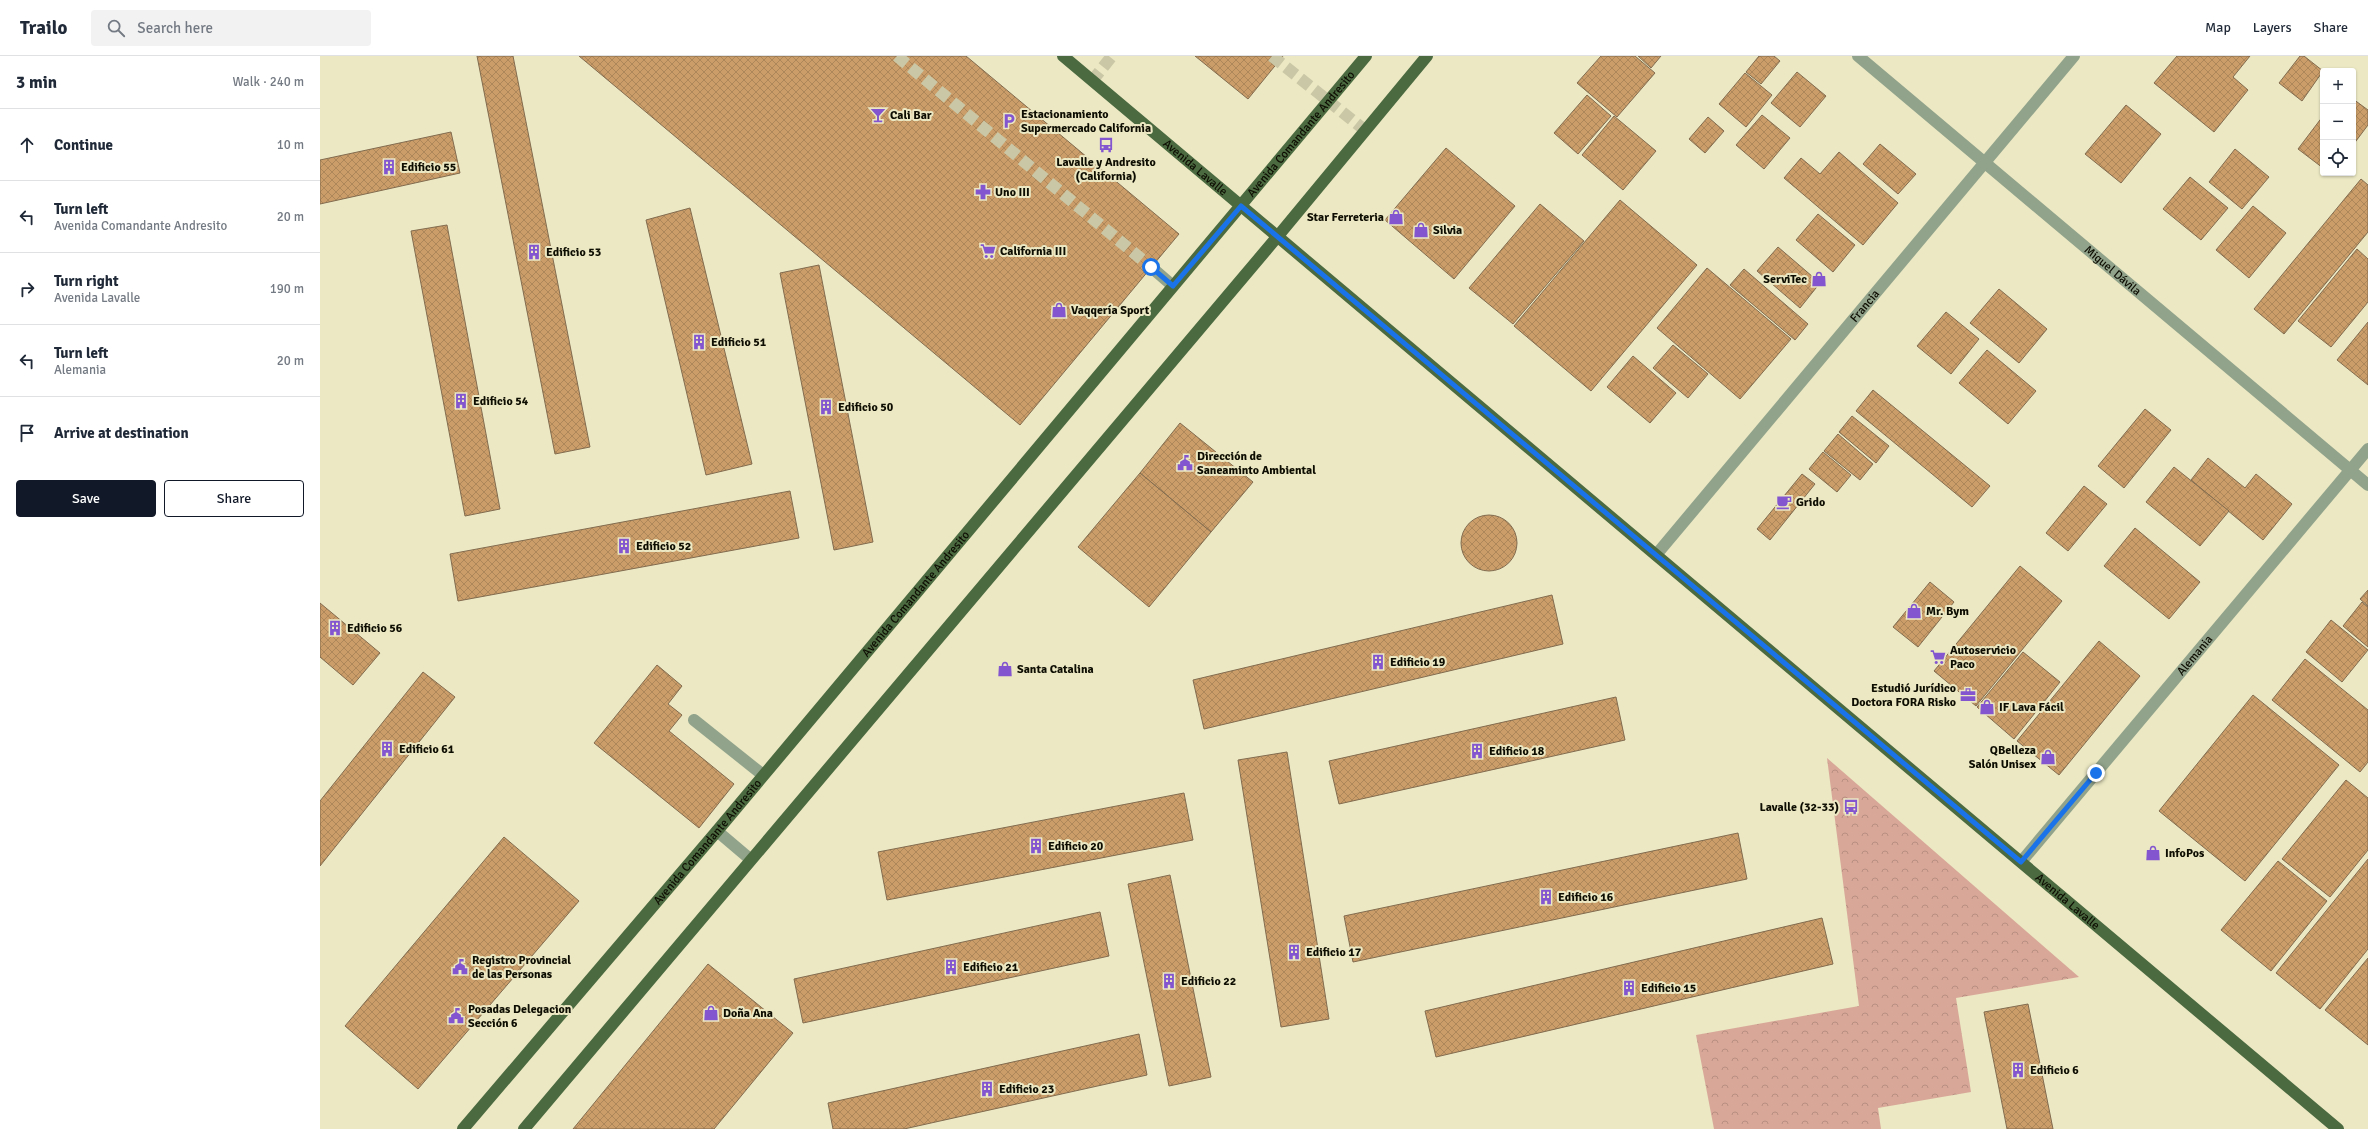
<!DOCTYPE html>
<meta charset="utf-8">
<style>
:root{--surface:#fff;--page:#f2f2f3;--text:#1f2937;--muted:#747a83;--line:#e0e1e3;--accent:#111827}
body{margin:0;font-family:Signika,sans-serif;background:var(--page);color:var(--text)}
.controls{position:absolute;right:12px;top:12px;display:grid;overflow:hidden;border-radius:4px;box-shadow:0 1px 3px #0004}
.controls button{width:36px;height:36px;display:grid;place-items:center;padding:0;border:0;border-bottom:1px solid var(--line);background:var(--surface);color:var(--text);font:20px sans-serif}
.stop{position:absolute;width:12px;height:12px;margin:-9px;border:3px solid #1a73e8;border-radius:50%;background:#fff}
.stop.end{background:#1a73e8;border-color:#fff;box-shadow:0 1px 4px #0008}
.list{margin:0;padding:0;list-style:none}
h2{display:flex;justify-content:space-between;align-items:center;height:52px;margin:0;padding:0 16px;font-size:17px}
h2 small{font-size:13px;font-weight:400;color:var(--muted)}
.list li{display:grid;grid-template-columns:26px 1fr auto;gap:12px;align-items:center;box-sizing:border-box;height:72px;padding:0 16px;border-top:1px solid var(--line)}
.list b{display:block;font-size:15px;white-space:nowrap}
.list p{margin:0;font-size:13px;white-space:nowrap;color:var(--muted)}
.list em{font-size:13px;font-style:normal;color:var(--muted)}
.actions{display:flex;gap:8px;padding:12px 16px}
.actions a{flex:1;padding:9px 0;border:1px solid var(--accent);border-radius:4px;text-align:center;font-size:14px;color:var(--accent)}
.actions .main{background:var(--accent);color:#fff}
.icon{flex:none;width:22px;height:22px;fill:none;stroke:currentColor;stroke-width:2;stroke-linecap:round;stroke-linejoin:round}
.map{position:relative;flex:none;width:2048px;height:1073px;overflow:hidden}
header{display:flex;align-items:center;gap:24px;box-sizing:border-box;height:56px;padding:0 20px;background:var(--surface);border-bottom:1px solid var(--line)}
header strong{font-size:19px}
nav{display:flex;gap:22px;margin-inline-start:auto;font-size:14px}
.search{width:280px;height:36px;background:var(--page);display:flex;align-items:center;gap:10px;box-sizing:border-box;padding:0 14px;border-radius:4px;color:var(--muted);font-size:15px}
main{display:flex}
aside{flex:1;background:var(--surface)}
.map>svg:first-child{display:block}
</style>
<header>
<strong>Trailo</strong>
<div class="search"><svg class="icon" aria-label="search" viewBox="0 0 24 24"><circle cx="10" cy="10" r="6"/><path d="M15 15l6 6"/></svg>Search here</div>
<nav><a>Map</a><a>Layers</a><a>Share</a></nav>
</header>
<main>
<aside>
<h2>3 min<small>Walk · 240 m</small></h2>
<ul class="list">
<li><svg class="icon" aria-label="ahead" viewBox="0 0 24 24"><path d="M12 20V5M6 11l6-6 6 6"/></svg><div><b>Continue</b></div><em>10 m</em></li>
<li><svg class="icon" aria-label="left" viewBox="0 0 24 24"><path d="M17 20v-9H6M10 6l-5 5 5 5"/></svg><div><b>Turn left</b><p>Avenida Comandante Andresito</p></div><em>20 m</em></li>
<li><svg class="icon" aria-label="right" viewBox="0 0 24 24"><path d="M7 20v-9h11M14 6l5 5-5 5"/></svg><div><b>Turn right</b><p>Avenida Lavalle</p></div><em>190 m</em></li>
<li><svg class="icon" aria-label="left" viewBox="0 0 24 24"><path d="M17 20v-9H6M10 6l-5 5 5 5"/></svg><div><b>Turn left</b><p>Alemania</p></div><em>20 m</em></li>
<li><svg class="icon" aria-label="arrive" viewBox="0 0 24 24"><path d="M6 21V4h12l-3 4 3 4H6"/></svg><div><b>Arrive at destination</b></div></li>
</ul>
<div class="actions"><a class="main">Save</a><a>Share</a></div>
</aside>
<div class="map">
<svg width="2048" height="1073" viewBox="0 0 2048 1073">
<defs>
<pattern id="park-crowns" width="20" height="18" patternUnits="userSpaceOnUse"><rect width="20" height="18" fill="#d8a798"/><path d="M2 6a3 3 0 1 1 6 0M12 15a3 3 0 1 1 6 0" fill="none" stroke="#b88f81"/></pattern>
<pattern id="building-cross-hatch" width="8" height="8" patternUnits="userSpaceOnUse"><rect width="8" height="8" fill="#cb9e69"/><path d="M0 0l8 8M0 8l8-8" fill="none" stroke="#ad8759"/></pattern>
</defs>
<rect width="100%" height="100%" fill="#ebe8c3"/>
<path fill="url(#park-crowns)" d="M1507,702L1759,921L1636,942L1651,1036L1558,1052L1561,1073H1394L1376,979L1539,950Z"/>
<g fill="url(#building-cross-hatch)" stroke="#826b4f">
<path d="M157,0H193L270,391L235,398Z"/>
<path d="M259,0H646L859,178L700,369Z"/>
<path d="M875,0H963L928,43Z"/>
<path d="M1281,0H1315L1335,17L1297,61L1257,27Z"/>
<path d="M1318,0H1341L1331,12Z"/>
<path d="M1439,0H1454L1460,5L1441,28L1426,16Z"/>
<path d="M1857,0H1930L1913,21L1928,34L1894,76L1834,27Z"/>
<path d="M1980,0H1984L2003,15L1982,45L1959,27Z"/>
<path d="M1477,16L1506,40L1480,71L1451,47Z"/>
<path d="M1425,17L1452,39L1426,71L1399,48Z"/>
<path d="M1267,39L1291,60L1258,98L1234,77Z"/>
<path d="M2033,43L2048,54V69L2033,89Z"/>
<path d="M1806,49L1841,78L1801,127L1765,98Z"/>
<path d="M1442,59L1470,82L1444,113L1416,89Z"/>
<path d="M1294,60L1336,95L1303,134L1262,99Z"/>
<path d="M2003,60V112L1978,93Z"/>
<path d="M1388,61L1404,75L1385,97L1369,83Z"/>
<path d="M131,76L140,117L0,148V104Z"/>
<path d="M1560,88L1596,118L1578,138L1543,108Z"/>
<path d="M1126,92L1195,150L1134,223L1065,164Z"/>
<path d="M1915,93L1949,121L1922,153L1889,126Z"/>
<path d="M1519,96L1578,147L1543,189L1464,122L1481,102L1500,118Z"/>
<path d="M1870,121L1908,152L1881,184L1843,153Z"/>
<path d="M2041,123L2048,129V176L1964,278L1934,253Z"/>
<path d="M1300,144L1377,209L1271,335L1194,270Z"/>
<path d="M1220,148L1264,185L1193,268L1149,232Z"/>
<path d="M1933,150L1966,177L1929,222L1896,194Z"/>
<path d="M370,152L432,408L386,419L326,164Z"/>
<path d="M1498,158L1535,189L1513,216L1476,184Z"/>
<path d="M127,169L180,453L145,460L91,175Z"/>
<path d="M1458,191L1500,227L1480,252L1437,215Z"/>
<path d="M2037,193L2048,203V246L2011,291L1978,265Z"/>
<path d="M499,209L553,486L514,494L460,217Z"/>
<path d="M1387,212L1471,283L1420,343L1337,272Z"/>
<path d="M1424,213L1488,268L1475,284L1410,229Z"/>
<path d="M1679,233L1727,273L1699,307L1650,267Z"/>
<path d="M1626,256L1659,283L1631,318L1597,290Z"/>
<path d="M2048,266V329L2017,304Z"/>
<path d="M1353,289L1388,318L1368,342L1333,312Z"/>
<path d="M1667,294L1716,335L1688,368L1639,327Z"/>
<path d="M1313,300L1356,337L1330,367L1287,331Z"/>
<path d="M1553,334L1670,430L1652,451L1536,355Z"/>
<path d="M1825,353L1851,374L1804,432L1778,410Z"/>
<path d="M1532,360L1569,390L1556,407L1519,376Z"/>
<path d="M860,367L933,426L891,476L820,417Z"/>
<path d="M1518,378L1553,408L1540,424L1504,395Z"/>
<path d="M1503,396L1531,419L1517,436L1489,413Z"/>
<path d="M1888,402L1925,432L1936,418L1972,448L1943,484L1871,424Z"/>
<path d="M1854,411L1909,455L1880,490L1826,446Z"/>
<path d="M820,417L891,476L829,551L758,491Z"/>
<path d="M1482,418L1495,428L1450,484L1437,473Z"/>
<path d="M1764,430L1787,448L1748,495L1726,477Z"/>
<path d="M470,435L479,482L138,545L130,498Z"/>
<circle cx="1169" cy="487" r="28"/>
<path d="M1815,472L1880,526L1849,563L1784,510Z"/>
<path d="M1700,510L1742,545L1656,650L1614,615Z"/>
<path d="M1610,526L1634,546L1598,591L1573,571Z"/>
<path d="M2048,534V550L2040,543Z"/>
<path d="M1232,539L1243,588L884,673L873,624Z"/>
<path d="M2042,546L2048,551V591L2023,570Z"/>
<path d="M0,547L60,597L33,629L0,601Z"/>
<path d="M2011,564L2048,594L2022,626L1986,596Z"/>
<path d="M1779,585L1820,620L1739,719L1697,685Z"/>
<path d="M1703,596L1740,626L1694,683L1657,651Z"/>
<path d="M1985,603L2048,654V706L2040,716L1952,644Z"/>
<path d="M337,609L362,630L348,648L362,659L349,675L414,728L379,772L274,687Z"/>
<path d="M103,616L135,641L0,810V745Z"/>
<path d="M1933,639L2019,709L1925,825L1839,755Z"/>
<path d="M1296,641L1305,684L1019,748L1009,705Z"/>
<path d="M967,696L1009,963L961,971L918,704Z"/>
<path d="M2026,724L2048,742V794L2010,841L1962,803Z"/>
<path d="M864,737L873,784L567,844L558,796Z"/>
<path d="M1418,777L1427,823L1033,906L1024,860Z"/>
<path d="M184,781L259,845L98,1033L25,970Z"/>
<path d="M2048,803V893L2000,953L1956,917Z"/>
<path d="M1958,805L2007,845L1951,915L1901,874Z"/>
<path d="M850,819L891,1021L849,1030L808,828Z"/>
<path d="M780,856L789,900L483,967L474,923Z"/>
<path d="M1502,862L1513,908L1116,1001L1105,955Z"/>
<path d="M2048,902V989L2005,954Z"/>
<path d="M388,908L473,977L394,1073H253Z"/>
<path d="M1708,948L1733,1073H1687L1664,956Z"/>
<path d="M819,978L827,1019L584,1073H513L508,1047Z"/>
</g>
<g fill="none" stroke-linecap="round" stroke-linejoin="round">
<g stroke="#cac7a6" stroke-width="12" stroke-dasharray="12 6" stroke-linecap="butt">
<path d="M577,0L831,211"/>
<path d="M952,0L1046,75"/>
<path d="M772,25L792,0"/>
</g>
<g stroke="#91a38b" stroke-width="12">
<path id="s1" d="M1538,0L2048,429"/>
<path d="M831,211L853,230"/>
<path id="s2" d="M1336,499L1754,0"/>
<path d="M374,664L443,719"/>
<path d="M397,775L430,803"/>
<path id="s3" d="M1701,806L2048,393"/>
</g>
<g stroke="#4b6a40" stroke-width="12">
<path id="s4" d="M743,0L2018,1073"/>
<path id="s5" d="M143,1073L397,775L1046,0"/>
<path d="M204,1073L958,180L1107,0"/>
</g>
</g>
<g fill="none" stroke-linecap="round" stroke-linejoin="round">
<path stroke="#1a73e8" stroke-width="5" d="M831,211L853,230L921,150L1701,806L1776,717"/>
</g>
<defs>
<symbol id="bar-bare" viewBox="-9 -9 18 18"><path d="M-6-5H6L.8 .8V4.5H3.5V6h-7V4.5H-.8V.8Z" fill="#8356cf" stroke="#ebe8c3" stroke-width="2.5" paint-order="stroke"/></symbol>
<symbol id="parking-bare" viewBox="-9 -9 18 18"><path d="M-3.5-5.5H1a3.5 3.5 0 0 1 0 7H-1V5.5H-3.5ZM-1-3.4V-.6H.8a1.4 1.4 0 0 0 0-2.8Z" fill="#8356cf" stroke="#ebe8c3" stroke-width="2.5" paint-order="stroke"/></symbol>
<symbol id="bus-bare" viewBox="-9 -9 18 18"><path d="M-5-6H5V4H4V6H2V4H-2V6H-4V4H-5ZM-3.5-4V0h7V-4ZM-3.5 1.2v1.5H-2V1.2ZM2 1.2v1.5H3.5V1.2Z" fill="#8356cf" stroke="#ebe8c3" stroke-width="2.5" paint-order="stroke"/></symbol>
<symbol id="building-bare" viewBox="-9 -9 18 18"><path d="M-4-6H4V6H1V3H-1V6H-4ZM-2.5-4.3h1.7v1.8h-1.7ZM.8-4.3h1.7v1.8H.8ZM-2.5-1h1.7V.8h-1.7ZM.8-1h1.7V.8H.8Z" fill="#8356cf" stroke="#ebe8c3" stroke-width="2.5" paint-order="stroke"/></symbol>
<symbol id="pharmacy-bare" viewBox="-9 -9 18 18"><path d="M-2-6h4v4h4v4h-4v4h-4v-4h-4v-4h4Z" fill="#8356cf" stroke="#ebe8c3" stroke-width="2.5" paint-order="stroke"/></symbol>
<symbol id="shop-bare" viewBox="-9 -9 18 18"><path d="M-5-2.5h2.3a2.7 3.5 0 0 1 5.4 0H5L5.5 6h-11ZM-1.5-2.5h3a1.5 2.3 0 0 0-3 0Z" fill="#8356cf" stroke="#ebe8c3" stroke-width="2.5" paint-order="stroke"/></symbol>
<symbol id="supermarket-bare" viewBox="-9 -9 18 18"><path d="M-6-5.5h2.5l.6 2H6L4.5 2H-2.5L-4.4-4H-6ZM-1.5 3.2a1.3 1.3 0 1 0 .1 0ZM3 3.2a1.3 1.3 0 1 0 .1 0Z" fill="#8356cf" stroke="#ebe8c3" stroke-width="2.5" paint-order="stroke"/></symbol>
<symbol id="civic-bare" viewBox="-9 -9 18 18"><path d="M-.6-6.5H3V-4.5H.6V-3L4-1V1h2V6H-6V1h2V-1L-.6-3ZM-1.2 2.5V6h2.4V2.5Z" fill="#8356cf" stroke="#ebe8c3" stroke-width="2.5" paint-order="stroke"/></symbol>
<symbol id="cafe-bare" viewBox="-9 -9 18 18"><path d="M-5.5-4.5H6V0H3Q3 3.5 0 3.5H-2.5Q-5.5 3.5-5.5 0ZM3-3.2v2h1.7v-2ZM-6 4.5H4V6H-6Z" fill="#8356cf" stroke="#ebe8c3" stroke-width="2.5" paint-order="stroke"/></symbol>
<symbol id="office-bare" viewBox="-9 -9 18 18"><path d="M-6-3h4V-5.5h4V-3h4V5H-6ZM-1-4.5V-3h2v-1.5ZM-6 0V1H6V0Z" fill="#8356cf" stroke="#ebe8c3" stroke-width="2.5" paint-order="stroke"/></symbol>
</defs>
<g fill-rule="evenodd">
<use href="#bar-bare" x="547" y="48" width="22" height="22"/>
<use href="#parking-bare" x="678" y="54" width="22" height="22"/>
<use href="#bus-bare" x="775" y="78" width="22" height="22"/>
<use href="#building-bare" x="58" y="100" width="22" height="22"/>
<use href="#pharmacy-bare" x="652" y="125" width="22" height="22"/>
<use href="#shop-bare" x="1065" y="150" width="22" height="22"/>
<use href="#shop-bare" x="1090" y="163" width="22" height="22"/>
<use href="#supermarket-bare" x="657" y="184" width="22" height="22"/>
<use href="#building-bare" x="203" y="185" width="22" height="22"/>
<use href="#shop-bare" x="1488" y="212" width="22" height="22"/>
<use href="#shop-bare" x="728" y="243" width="22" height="22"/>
<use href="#building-bare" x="368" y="275" width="22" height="22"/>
<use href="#building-bare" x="130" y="334" width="22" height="22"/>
<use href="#building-bare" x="495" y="340" width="22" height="22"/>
<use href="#civic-bare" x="854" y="396" width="22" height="22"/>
<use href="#cafe-bare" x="1453" y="435" width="22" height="22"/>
<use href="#building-bare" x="293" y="479" width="22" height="22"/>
<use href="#shop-bare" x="1583" y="544" width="22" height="22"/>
<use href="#building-bare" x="4" y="561" width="22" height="22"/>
<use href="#supermarket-bare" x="1607" y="590" width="22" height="22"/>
<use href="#building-bare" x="1047" y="595" width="22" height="22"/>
<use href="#shop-bare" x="674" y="602" width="22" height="22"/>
<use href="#office-bare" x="1637" y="628" width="22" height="22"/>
<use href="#shop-bare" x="1656" y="640" width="22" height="22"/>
<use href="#building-bare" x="56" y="682" width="22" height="22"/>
<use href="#building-bare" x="1146" y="684" width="22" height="22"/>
<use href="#shop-bare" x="1717" y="690" width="22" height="22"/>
<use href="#bus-bare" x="1520" y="740" width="22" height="22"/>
<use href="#building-bare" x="705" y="779" width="22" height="22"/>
<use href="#shop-bare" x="1822" y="786" width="22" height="22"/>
<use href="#building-bare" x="1215" y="830" width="22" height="22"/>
<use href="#building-bare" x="963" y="885" width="22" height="22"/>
<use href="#civic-bare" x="129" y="900" width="22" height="22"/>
<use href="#building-bare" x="620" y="900" width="22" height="22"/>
<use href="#building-bare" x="838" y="914" width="22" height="22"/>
<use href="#building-bare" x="1298" y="921" width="22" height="22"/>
<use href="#shop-bare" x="380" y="946" width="22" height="22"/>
<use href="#civic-bare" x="125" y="949" width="22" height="22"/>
<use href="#building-bare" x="1687" y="1003" width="22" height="22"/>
<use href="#building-bare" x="656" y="1022" width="22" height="22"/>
</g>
<g text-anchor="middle" stroke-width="4" stroke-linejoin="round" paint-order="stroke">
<g font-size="12" font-weight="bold" fill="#0e0d02" stroke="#ebe8c3" text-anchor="start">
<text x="701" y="62">Estacionamiento<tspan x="701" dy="14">Supermercado California</tspan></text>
<text x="570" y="63">Cali Bar</text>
<text x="786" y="110" text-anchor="middle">Lavalle y Andresito<tspan x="786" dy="14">(California)</tspan></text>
<text x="81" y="115">Edificio 55</text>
<text x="675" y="140">Uno III</text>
<text x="1064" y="165" text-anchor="end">Star Ferreteria</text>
<text x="1113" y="178">Silvia</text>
<text x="680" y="199">California III</text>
<text x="226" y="200">Edificio 53</text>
<text x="1487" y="227" text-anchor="end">ServiTec</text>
<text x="751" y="258">Vaqqería Sport</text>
<text x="391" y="290">Edificio 51</text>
<text x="153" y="349">Edificio 54</text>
<text x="518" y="355">Edificio 50</text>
<text x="877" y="404">Dirección de<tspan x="877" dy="14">Saneaminto Ambiental</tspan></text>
<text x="1476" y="450">Grido</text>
<text x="316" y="494">Edificio 52</text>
<text x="1606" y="559">Mr. Bym</text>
<text x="27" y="576">Edificio 56</text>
<text x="1630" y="598">Autoservicio<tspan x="1630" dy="14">Paco</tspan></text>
<text x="1070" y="610">Edificio 19</text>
<text x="697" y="617">Santa Catalina</text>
<text x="1636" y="636" text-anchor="end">Estudió Jurídico<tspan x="1636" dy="14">Doctora FORA Risko</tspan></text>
<text x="1679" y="655">IF Lava Fácil</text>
<text x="79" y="697">Edificio 61</text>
<text x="1716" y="698" text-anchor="end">QBelleza<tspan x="1716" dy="14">Salón Unisex</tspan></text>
<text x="1169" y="699">Edificio 18</text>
<text x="1519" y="755" text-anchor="end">Lavalle (32-33)</text>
<text x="728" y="794">Edificio 20</text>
<text x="1845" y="801">InfoPos</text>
<text x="1238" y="845">Edificio 16</text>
<text x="986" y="900">Edificio 17</text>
<text x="152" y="908">Registro Provincial<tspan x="152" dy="14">de las Personas</tspan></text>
<text x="643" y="915">Edificio 21</text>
<text x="861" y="929">Edificio 22</text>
<text x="1321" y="936">Edificio 15</text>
<text x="148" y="957">Posadas Delegacion<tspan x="148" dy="14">Sección 6</tspan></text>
<text x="403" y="961">Doña Ana</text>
<text x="1710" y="1018">Edificio 6</text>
<text x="679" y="1037">Edificio 23</text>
</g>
<g font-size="12" fill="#0e0d02" stroke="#ebe8c3">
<text dy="4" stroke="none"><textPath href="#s5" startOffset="1301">Avenida Comandante Andresito</textPath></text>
<text dy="4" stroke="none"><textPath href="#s4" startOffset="173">Avenida Lavalle</textPath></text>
<text dy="4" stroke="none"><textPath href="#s1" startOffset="333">Miguel Dávila</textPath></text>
<text dy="4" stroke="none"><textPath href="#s2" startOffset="325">Francia</textPath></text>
<text dy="4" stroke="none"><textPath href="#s5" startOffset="701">Avenida Comandante Andresito</textPath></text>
<text dy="4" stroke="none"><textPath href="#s3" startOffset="270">Alemania</textPath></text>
<text dy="4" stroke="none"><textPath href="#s5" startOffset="377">Avenida Comandante Andresito</textPath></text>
<text dy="4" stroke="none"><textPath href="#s4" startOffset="1313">Avenida Lavalle</textPath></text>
</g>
</g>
</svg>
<div class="controls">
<button>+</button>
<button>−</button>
<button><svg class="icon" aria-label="locate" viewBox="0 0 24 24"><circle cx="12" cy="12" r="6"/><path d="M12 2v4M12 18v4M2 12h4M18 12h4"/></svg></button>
</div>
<div class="stop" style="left:831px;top:211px"></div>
<div class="stop end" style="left:1776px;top:717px"></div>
</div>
</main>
